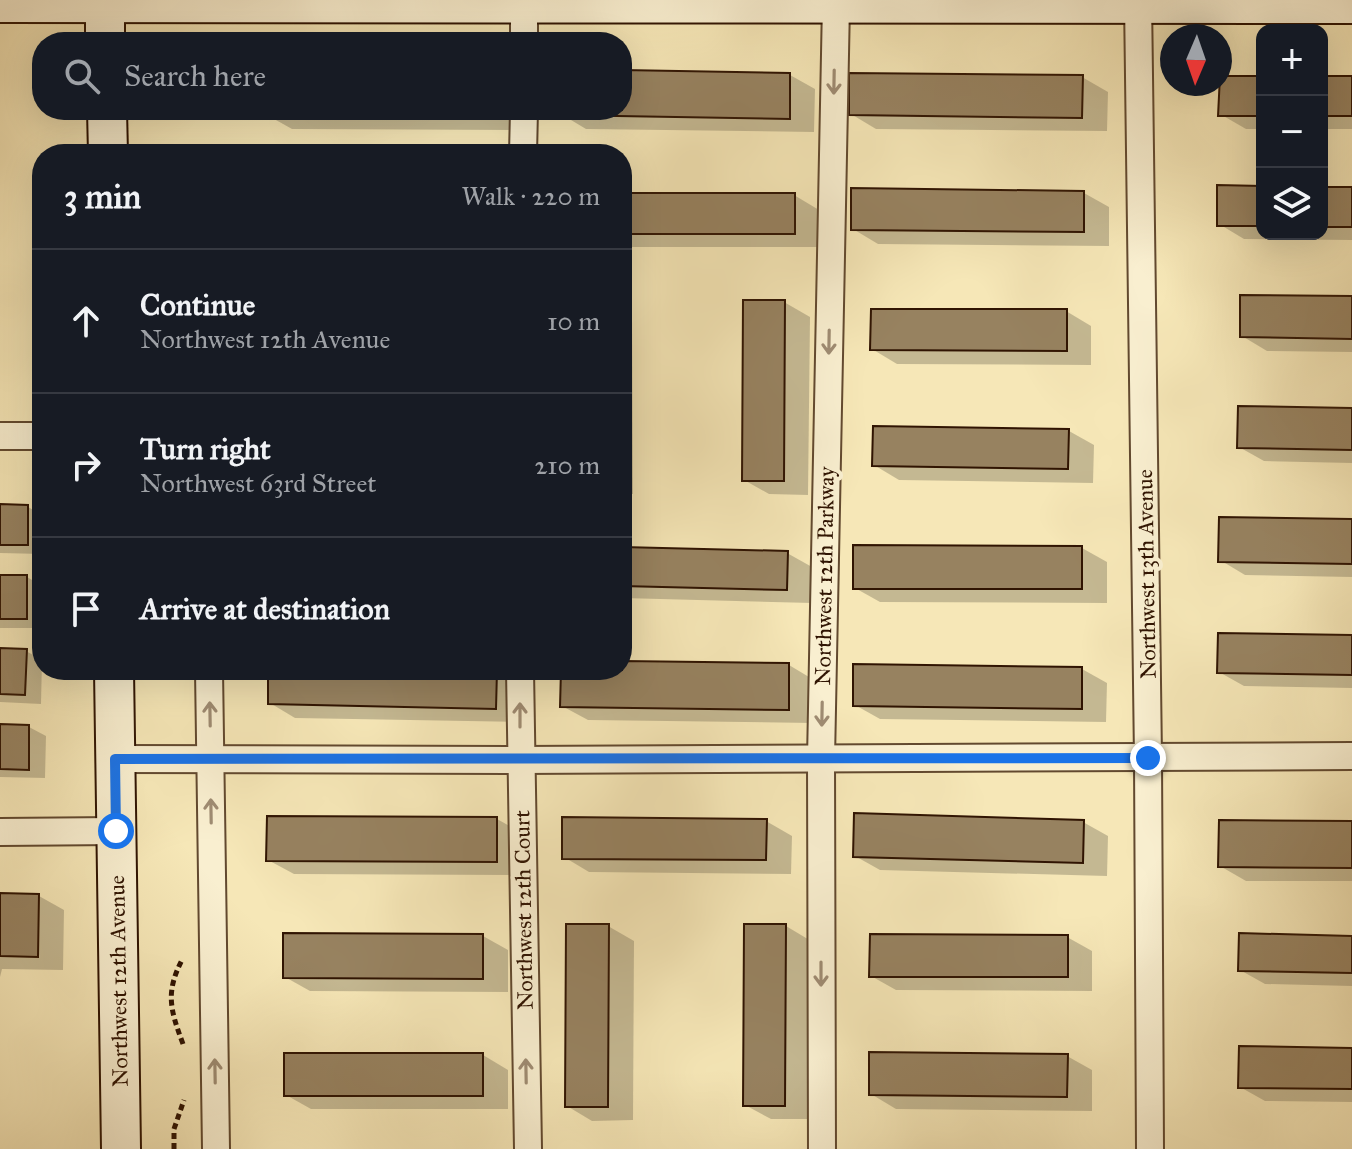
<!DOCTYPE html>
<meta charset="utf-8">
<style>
:root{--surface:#171b24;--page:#242831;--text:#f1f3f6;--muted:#9ea1a6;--line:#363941}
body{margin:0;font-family:"IM FELL Great Primer",serif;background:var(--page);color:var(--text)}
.controls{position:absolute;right:24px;top:24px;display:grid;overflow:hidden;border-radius:16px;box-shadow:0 8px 32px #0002}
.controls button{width:72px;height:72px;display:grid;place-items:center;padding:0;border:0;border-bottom:2px solid var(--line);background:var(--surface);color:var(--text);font:40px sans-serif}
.compass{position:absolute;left:1160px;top:24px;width:72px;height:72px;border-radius:50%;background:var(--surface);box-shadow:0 8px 32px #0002;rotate:182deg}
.stop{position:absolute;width:24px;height:24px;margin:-18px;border:6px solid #1a73e8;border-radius:50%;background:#fff}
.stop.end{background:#1a73e8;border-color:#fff;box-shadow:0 2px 8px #0008}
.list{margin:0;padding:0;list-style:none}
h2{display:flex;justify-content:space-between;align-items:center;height:104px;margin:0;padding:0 32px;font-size:34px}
h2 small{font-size:26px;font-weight:400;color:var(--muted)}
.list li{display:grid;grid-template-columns:52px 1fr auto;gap:24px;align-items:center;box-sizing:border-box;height:144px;padding:0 32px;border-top:2px solid var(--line)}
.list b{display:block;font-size:30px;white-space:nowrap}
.list p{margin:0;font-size:26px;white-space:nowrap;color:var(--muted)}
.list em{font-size:26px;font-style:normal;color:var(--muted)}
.icon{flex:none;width:44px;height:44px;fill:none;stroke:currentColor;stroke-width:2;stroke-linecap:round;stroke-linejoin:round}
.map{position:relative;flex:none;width:1352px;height:1149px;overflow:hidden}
.search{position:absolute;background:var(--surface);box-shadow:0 8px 32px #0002;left:32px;top:32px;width:600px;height:88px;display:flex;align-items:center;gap:20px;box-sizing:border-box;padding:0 28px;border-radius:32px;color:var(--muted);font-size:30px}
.panel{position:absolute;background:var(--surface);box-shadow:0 8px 32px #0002;left:32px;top:144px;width:600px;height:536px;border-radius:32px}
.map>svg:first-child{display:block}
</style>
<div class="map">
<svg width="1352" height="1149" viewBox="0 0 1352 1149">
<rect width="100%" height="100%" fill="#f6e7b7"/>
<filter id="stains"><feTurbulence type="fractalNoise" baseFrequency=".0025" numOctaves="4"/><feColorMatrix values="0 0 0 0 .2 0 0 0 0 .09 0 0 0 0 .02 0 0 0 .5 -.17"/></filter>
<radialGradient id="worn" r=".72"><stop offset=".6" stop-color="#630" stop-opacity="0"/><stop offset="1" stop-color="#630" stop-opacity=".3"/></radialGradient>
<g fill="#0003">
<path d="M622,72L790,75L815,89L814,132L586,129L561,114V110H622Z"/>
<path d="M1082,77L1108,92L1107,131L876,129L851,114Z"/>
<path d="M1262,78V129H1246L1220,114Z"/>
<rect x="1322" y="78" width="30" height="51"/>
<path d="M267,110H522V130L292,129L267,115Z"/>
<path d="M1262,188V234H1322V189H1352V240L1244,239L1219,224Z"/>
<path d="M1084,193L1109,207V246L878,244L853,229Z"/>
<path d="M622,195H794L819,210V247H622Z"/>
<path d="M1352,298V352L1267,351L1242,336Z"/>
<path d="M784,302L810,317L808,495L769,494L744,480Z"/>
<path d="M622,311L632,317L633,494H622Z"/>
<path d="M1066,311L1091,326V365L897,364L872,349Z"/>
<path d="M1352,410V463L1264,461L1239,447Z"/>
<path d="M1069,431L1094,445L1093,483L899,480L874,465Z"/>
<path d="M0,506L28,507L42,515V554L0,553Z"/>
<path d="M1352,521V577L1245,575L1220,560Z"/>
<path d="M1082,548L1107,562V603L880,602L855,588Z"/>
<path d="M622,549L787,553L812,567V603L622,598Z"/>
<path d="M0,577H27L42,586V628H0Z"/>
<path d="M1352,637V688L1244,686L1219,672Z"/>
<path d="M0,650L26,651L42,660L41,704L0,702Z"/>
<path d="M622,663L789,665L814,680L813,723L588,720L562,706L563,670H622Z"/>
<path d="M1082,669L1107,683L1106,722L880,719L855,705Z"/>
<path d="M270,670H499L521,683V722L295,718L270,703Z"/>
<path d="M0,726L29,727L46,736L45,778L0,777Z"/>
<path d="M497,819L522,833V875L294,874L268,860Z"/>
<path d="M766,821L792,836L791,874L589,872L564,857Z"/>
<path d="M1083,822L1108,836L1107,876L880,870L855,856Z"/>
<path d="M1352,823V881H1246L1220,866Z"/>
<path d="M0,895L39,896L64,910L63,970L2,969L0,977Z"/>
<path d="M608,926L634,941L633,1120L592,1121L567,1106Z"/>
<path d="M786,926L811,941L810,1119H771L745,1105Z"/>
<path d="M483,936L508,950V992L310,991L285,977Z"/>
<path d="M1067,937L1092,951V991L896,990L871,976Z"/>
<path d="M1352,938V986L1265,984L1240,970Z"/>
<path d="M1352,1050V1102L1265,1101L1240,1087Z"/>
<path d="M483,1055L508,1070V1109H311L286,1095Z"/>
<path d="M1067,1056L1092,1070V1111L896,1109L871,1094Z"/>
</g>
<g fill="#978260" stroke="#301402" stroke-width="2">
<path d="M622,70L790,73V119L559,115V110H622Z"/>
<path d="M849,73L1083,75L1082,118L849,115Z"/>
<path d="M1220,76H1262V116H1218Z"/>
<rect x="1322" y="76" width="30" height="40"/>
<path d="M265,110H497V117L265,116Z"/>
<path d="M1217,185L1262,186V226H1217Z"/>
<rect x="1322" y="187" width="30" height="40"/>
<path d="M851,188L1084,191V232L851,230Z"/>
<rect x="622" y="193" width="173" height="41"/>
<path d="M1240,295L1352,296V339L1240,337Z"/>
<path d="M743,300H785L784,481H742Z"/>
<path d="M871,309H1067V351L870,350Z"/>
<path d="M1238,406L1352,408V450L1237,448Z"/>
<path d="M873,426L1069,429L1068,469L872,466Z"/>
<path d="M0,504L28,505V545H0Z"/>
<path d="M1219,517L1352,519V564L1218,562Z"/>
<path d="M853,545L1082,546V589H853Z"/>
<path d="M622,547L788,551L787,590L622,586Z"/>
<rect x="0" y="575" width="27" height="44"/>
<path d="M1218,633L1352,635V675L1217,673Z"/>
<path d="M0,648L27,649L25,695L0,694Z"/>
<path d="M622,661L789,663V710L560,707L561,670H622Z"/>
<path d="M853,664L1082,667V709L853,706Z"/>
<path d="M268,670H497L496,709L268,704Z"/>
<path d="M0,724L29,725V770L0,769Z"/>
<path d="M854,813L1084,820L1083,863L853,857Z"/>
<path d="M267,816L497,817V862L266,861Z"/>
<path d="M562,817L767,819L766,860L562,859Z"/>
<path d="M1219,820L1352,821V868L1218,867Z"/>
<path d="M0,893L39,894L38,957L0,956Z"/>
<path d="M566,924H609L608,1107H565Z"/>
<path d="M744,924H786L785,1106H743Z"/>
<path d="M283,933L483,934V979L283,978Z"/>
<path d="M1239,933L1352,936V973L1238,971Z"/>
<path d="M870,934L1068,935V977H869Z"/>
<path d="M1239,1046L1352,1048V1089L1238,1088Z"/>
<path d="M869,1052L1068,1054L1067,1097L869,1095Z"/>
<rect x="284" y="1053" width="199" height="43"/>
</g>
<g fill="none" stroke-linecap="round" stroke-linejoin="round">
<defs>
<g id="minor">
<path d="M1138,0L1148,758L1150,1149"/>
<path d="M524,42V5"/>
<path d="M523,154L524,110"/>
<path d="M0,436H42"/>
<path d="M209,670L216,1149"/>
<path d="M520,670L528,1149"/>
<path d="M115,759L520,760L1352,756"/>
<path d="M0,832L116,831"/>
<path d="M822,1149L821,759L836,4"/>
</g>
<g id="secondary">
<path d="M105,0V42"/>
<path d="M0,3L1352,4"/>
<path d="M107,110L108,154"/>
<path d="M114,670L121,1149"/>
</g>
</defs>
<use href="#minor" stroke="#62492f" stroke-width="30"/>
<use href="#secondary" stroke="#301402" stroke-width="42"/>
<g stroke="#301402" stroke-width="5" stroke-dasharray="6 4" stroke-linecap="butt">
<path d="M183,1044C170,1009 165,992 183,958"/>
<path d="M174,1149V1129L184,1100"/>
</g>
<use href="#minor" stroke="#f9efd0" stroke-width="26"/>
<use href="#secondary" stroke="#f9efd0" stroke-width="38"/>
</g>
<defs><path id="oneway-shaft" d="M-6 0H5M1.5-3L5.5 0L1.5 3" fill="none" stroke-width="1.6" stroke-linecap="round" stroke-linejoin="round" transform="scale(2)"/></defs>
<g stroke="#9f8c73">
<use href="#oneway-shaft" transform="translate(834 82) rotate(91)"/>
<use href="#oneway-shaft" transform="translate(829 342) rotate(91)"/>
<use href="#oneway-shaft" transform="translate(210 714) rotate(-91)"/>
<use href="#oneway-shaft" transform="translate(822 714) rotate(91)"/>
<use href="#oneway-shaft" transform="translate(520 715) rotate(-90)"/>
<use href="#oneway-shaft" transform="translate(211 811) rotate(-91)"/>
<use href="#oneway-shaft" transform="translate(821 974) rotate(90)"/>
<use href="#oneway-shaft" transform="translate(215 1071) rotate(-91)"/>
<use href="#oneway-shaft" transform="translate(526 1071) rotate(-91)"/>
</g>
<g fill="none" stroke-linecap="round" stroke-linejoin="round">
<path stroke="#1a73e8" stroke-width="10" d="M116,831L115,759L1148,758"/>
</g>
<g text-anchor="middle" stroke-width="8" stroke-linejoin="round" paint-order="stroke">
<g font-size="22" fill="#301402" stroke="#f9efd0">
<text transform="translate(1146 574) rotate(-91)" y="8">Northwest 13th Avenue</text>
<text transform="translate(824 576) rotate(-89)" y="8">Northwest 12th Parkway</text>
<text transform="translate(523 910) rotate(-91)" y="8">Northwest 12th Court</text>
<text transform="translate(118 981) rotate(-91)" y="8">Northwest 12th Avenue</text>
</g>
</g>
<rect width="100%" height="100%" filter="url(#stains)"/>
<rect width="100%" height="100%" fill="url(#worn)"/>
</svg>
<div class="controls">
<button>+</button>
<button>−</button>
<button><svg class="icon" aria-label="layers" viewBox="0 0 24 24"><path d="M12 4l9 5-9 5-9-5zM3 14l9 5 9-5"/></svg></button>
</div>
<svg class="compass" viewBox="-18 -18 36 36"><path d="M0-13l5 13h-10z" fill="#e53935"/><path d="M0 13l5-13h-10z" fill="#9ea1a6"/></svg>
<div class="stop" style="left:116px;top:831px"></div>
<div class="stop end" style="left:1148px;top:758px"></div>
<div class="search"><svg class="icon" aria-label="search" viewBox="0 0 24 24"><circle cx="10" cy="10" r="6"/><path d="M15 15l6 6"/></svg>Search here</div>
<section class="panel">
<h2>3 min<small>Walk · 220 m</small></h2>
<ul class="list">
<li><svg class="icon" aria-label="ahead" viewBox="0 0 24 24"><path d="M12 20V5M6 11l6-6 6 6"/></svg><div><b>Continue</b><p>Northwest 12th Avenue</p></div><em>10 m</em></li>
<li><svg class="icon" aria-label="right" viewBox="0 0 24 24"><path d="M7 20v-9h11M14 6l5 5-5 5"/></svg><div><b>Turn right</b><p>Northwest 63rd Street</p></div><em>210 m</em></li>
<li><svg class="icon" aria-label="arrive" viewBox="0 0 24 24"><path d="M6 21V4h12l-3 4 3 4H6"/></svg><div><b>Arrive at destination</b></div></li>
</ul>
</section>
</div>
